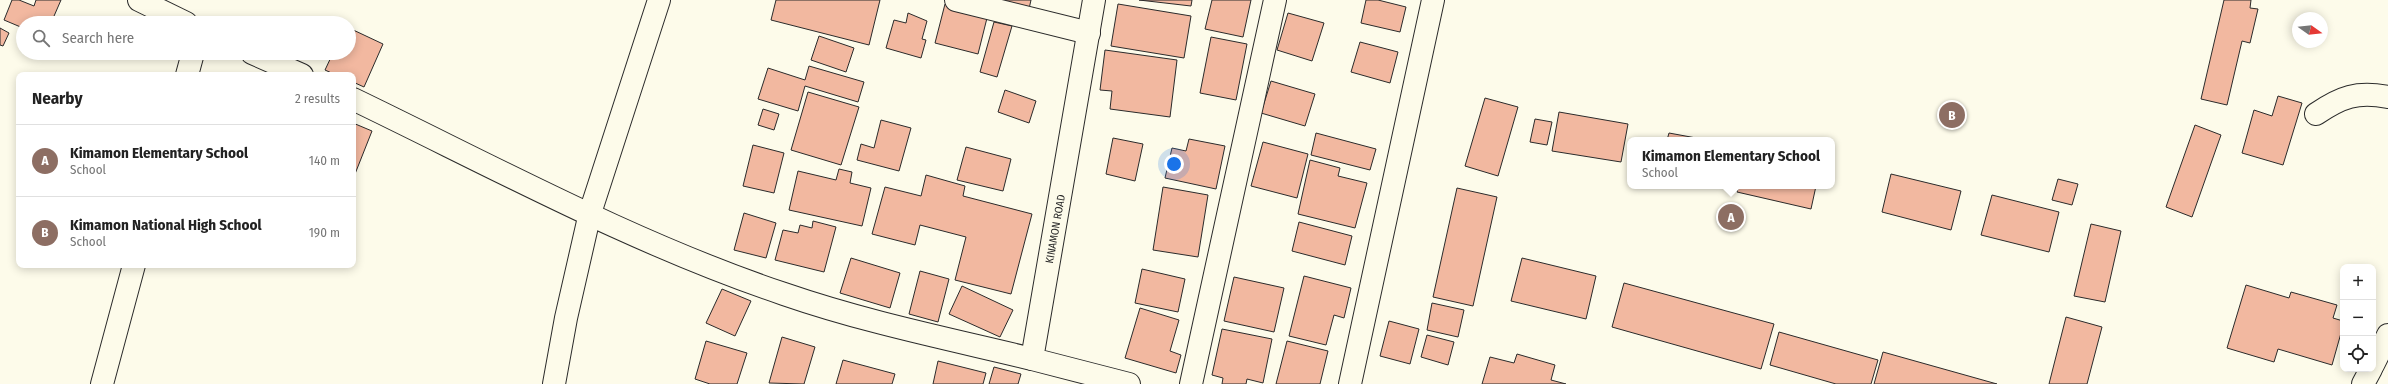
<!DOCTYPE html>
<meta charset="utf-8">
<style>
:root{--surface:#fff;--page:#f6f6f6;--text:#222;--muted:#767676;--line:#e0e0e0;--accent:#1a73e8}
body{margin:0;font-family:"Fira Sans Condensed",sans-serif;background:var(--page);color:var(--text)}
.controls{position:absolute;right:12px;bottom:12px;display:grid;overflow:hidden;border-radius:8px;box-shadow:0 2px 10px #0003}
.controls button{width:36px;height:36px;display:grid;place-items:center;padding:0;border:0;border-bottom:1px solid var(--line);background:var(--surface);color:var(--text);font:20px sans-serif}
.compass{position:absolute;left:2292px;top:12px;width:36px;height:36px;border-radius:50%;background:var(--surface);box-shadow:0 2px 10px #0003;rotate:105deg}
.you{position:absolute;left:1174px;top:164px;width:14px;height:14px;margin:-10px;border:3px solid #fff;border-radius:50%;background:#1a73e8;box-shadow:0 0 0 6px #1a73e833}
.badge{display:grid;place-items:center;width:26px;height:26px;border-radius:50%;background:var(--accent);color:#fff;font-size:13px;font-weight:700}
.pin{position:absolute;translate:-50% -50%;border:2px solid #fff;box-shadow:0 1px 4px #0006}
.popup{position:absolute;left:1627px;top:137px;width:208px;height:52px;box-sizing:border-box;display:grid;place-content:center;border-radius:8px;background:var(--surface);filter:drop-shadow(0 1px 3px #0005);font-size:13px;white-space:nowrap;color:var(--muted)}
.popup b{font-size:15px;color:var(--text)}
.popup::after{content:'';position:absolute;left:50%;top:100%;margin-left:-8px;border:8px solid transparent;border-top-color:var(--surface)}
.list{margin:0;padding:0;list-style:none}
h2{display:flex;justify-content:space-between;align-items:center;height:52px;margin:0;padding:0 16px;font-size:17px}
h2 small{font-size:13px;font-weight:400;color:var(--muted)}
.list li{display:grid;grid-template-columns:26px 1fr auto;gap:12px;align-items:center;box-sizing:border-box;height:72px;padding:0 16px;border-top:1px solid var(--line)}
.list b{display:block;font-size:15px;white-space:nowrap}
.list p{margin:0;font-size:13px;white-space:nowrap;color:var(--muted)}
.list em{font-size:13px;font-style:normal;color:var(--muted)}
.icon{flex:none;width:22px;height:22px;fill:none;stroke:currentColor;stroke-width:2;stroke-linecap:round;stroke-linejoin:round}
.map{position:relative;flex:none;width:2388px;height:384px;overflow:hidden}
.search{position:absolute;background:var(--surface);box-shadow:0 2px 10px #0003;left:16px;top:16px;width:340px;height:44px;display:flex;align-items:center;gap:10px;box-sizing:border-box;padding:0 14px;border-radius:22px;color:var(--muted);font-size:15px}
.panel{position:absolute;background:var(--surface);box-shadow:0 2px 10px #0003;left:16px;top:72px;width:340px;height:196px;border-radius:8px}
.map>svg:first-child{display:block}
</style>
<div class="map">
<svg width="2388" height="384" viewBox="0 0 2388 384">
<rect width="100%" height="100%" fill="#fdfbea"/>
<g fill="#f2b8a0" stroke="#2b2b2b">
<path d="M12,0H19L34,6L36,0H61L51,23H23V28L4,20Z"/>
<path d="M776,0H880L869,45L771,20Z"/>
<path d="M992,0H1031L1029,9Z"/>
<path d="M1139,0H1192L1191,6Z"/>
<path d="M1212,0H1251L1243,37L1205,29Z"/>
<path d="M1366,0H1378L1406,7L1400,32L1361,23Z"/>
<path d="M2224,0H2251L2250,8L2258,9L2250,43L2242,41L2227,105L2201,99Z"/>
<path d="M945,4L988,14L978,54L935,43Z"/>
<path d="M1118,4L1191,16L1184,58L1111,46Z"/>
<path d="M908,13L927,21L922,39L926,40L921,58L886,48L894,20L906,23Z"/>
<path d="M1288,13L1324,23L1312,61L1277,50Z"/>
<path d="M994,22L1012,26L997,77L980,72Z"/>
<path d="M0,28L9,33L3,46L0,45Z"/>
<path d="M349,28L383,44L364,87L353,82V75H336L325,70L333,53H349Z"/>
<path d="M819,36L854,48L846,72L811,60Z"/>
<path d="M1211,37L1247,44L1236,100L1200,93Z"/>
<path d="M1360,42L1398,52L1390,83L1351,72Z"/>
<path d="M1105,50L1177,60L1170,117L1110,109L1112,91L1100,90Z"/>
<path d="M809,66L864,82L858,102L805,86L798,111L758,99L768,68L805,80Z"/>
<path d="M1271,81L1315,94L1305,126L1261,113Z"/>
<path d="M1005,90L1036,101L1029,123L998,112Z"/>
<path d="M808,92L859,107L841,165L791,150Z"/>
<path d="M2278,96L2302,103L2283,165L2242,153L2254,110L2272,116Z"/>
<path d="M1485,98L1518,107L1498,176L1465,166Z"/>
<path d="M763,109L779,114L774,130L758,125Z"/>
<path d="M1559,112L1628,124L1621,162L1552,151Z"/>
<path d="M1535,119L1552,122L1547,145L1530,142Z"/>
<path d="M881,120L911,128L899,171L857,160L861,144L874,148Z"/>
<path d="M353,123L372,131L353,179Z"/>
<path d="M2195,125L2221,135L2192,217L2166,207Z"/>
<path d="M1316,133L1376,149L1370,170L1311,155Z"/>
<path d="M1669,133L1707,140H1667Z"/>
<path d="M1113,138L1143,144L1135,181L1106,174Z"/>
<path d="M1189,139L1225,146L1216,189L1165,178L1172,148L1186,151Z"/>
<path d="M1263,142L1308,154L1297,198L1251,186Z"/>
<path d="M753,145L784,153L774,193L743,186Z"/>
<path d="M966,147L1011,159L1003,191L957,180Z"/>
<path d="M1310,160L1340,168L1338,176L1367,183L1355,228L1298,214Z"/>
<path d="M839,169L852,172L850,183L871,188L862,226L789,210L798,171L836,180Z"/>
<path d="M1891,174L1961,191L1951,230L1882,212Z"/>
<path d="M926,175L965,186L963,196L1032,214L1011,294L955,280L966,237L920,225L915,245L872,234L885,187L921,196Z"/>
<path d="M2058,179L2078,184L2072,205L2052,200Z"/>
<path d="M1739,186H1816L1811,209L1737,192Z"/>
<path d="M1163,187L1208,195L1198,257L1153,250Z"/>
<path d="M1457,188L1497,197L1473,306L1433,297Z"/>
<path d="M1992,195L2059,212L2049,252L1981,235Z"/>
<path d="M744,213L776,223L766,258L734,250Z"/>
<path d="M813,221L836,227L824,272L775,260L783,230L798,233L800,225L812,228Z"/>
<path d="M1299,222L1352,236L1345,265L1292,251Z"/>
<path d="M2091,224L2121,231L2105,302L2074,296Z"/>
<path d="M851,258L900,273L890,308L840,293Z"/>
<path d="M1522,258L1596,276L1586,319L1511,301Z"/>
<path d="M1142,269L1185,279L1178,312L1135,303Z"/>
<path d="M920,271L949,279L938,322L909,314Z"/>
<path d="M1304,276L1351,288L1344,318L1334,315L1326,345L1289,336Z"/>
<path d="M1234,277L1284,288L1274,332L1224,321Z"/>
<path d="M1624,283L1774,324L1761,369L1612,327Z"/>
<path d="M2246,285L2289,298L2291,292L2337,305L2333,318L2343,321V326L2332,365L2278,349L2274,362L2227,348Z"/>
<path d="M962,286L1013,310L1000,337L949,314Z"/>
<path d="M722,289L751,301L735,336L706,323Z"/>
<path d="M1432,303L1464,310L1458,337L1427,330Z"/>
<path d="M1140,308L1179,320L1170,351L1181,355L1176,373L1125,358Z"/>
<path d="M2066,317L2102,327L2087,384H2049Z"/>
<path d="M1389,321L1419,329L1410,364L1380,356Z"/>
<path d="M1222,329L1272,339L1263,383L1247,379L1246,384H1222L1223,378L1212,375Z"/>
<path d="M1779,332L1878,360L1871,384H1836L1770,365Z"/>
<path d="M1427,335L1454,342L1448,365L1421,357Z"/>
<path d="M782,337L815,347L804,384L769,383Z"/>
<path d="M706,341L747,353L737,384H710L695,379Z"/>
<path d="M1287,341L1328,351L1320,384H1276Z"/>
<path d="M1883,352L1997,384H1874Z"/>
<path d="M1517,354L1555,365L1551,380L1566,384H1482L1490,357L1514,363Z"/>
<path d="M843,360L895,374L892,384H836Z"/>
<path d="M938,361L986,373L983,384H933Z"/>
<path d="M994,367L1021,374L1018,384H989Z"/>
</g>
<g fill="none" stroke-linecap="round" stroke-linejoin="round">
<defs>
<g id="minor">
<path d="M139,0L186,23"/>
<path d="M956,0L1089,33"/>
<path d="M252,53L302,75"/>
<path d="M187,75L193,53"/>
<path d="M353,99C494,167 635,244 784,294C865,322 949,339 1032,359"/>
<path d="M2316,114C2341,97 2357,91 2388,97"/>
<path d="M2373,365L2388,335"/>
<path d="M102,384L134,265"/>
<path d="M554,384L566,318L590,213L659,0"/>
<path d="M1191,384L1275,0"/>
<path d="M1350,384L1433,0"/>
<path d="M2363,384L2371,369"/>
</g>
<path id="tertiary" d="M1094,0L1032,359L1129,384"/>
</defs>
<use href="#minor" stroke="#2b2b2b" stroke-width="24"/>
<use href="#tertiary" stroke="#2b2b2b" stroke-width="24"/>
<use href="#minor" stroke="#fdfbea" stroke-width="22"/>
<use href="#tertiary" stroke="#fdfbea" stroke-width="22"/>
</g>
<g text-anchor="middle" stroke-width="3" stroke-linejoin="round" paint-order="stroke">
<g font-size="11" fill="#2b2b2b" stroke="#fdfbea">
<text transform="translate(1055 229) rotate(-80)" y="4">KINAMON ROAD</text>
</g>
</g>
</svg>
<div class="controls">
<button>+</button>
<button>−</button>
<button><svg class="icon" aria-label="locate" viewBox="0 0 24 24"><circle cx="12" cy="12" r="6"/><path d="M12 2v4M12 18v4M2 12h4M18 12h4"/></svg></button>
</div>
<svg class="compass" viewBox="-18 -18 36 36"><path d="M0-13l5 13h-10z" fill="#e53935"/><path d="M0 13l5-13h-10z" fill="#767676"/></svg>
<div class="you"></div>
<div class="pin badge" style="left:1731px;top:217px;background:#8d6e63">A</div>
<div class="popup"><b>Kimamon Elementary School</b>School</div>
<div class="pin badge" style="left:1952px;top:115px;background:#8d6e63">B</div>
<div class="search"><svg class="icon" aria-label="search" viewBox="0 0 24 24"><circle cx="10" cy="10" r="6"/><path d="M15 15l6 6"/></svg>Search here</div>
<section class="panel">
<h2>Nearby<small>2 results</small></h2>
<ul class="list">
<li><span class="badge" style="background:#8d6e63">A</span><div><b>Kimamon Elementary School</b><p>School</p></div><em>140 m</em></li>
<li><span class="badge" style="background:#8d6e63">B</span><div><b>Kimamon National High School</b><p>School</p></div><em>190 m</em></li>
</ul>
</section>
</div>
